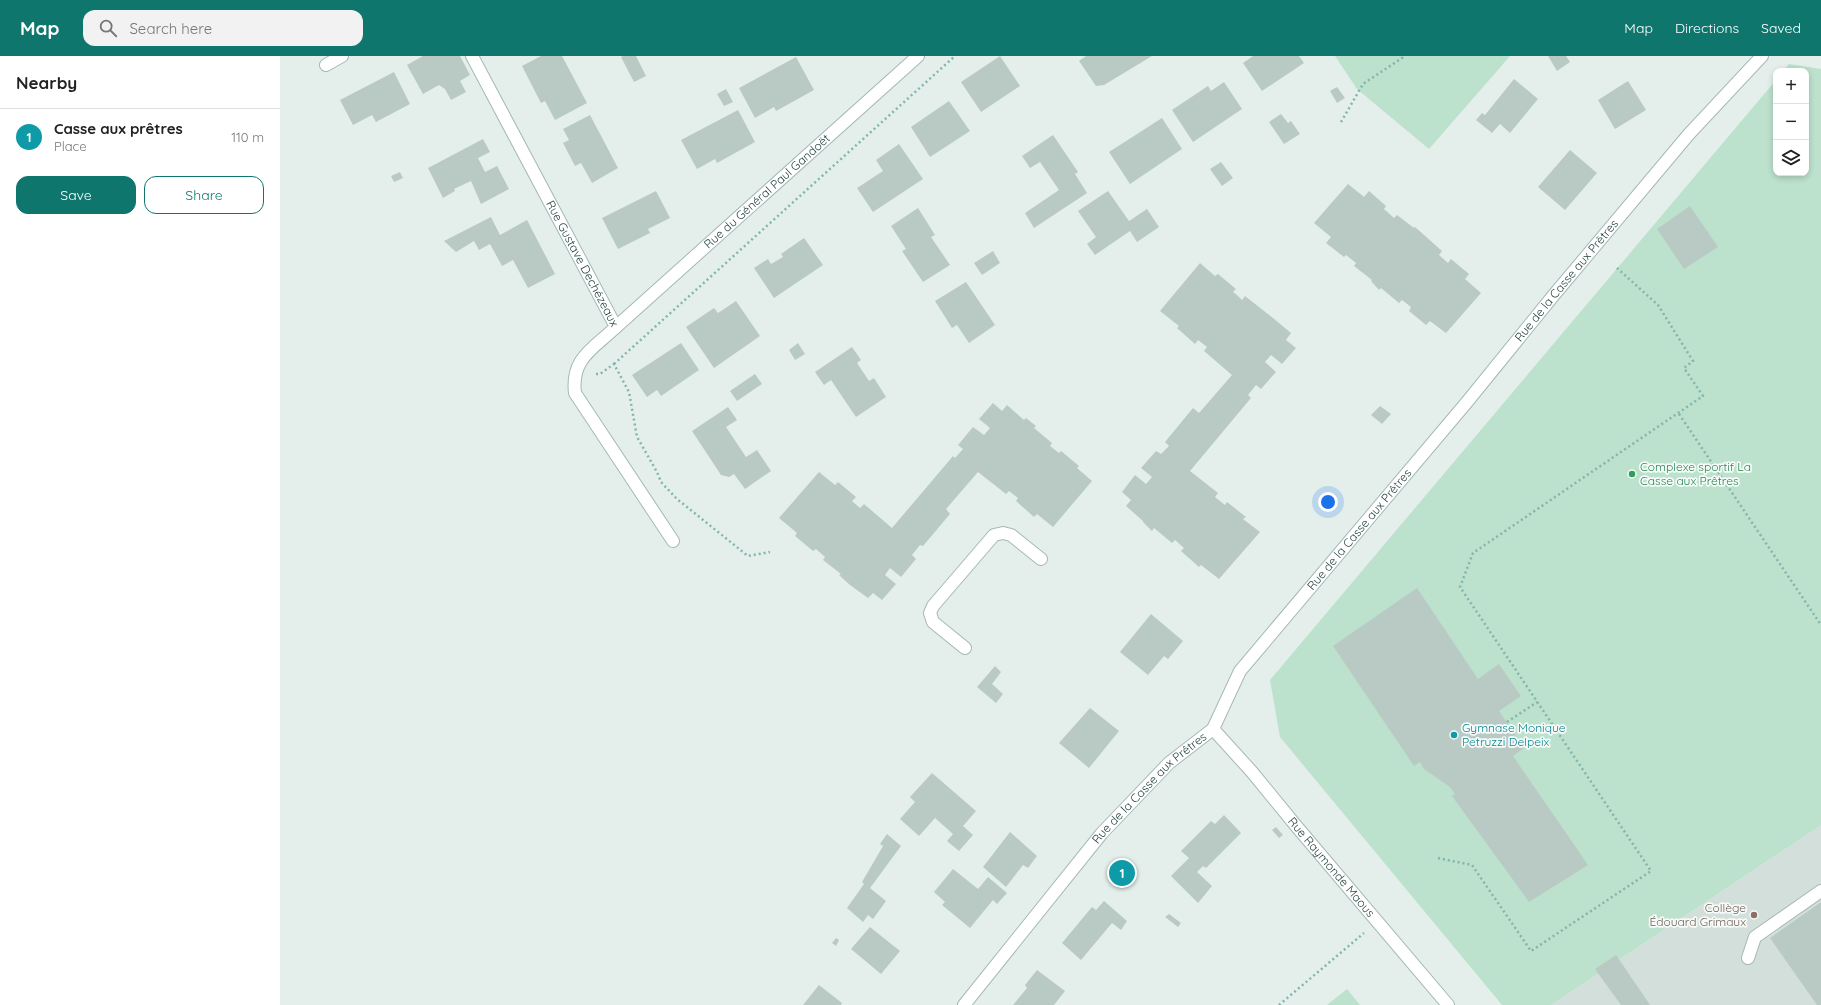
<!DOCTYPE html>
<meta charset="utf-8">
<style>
:root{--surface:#fff;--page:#f2f2f2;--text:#222;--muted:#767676;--line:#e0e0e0;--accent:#0f766e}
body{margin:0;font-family:Quicksand,sans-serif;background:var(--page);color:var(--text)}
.controls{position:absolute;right:12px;top:12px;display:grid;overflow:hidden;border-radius:8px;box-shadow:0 2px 6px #0003}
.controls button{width:36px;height:36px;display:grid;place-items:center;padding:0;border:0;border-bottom:1px solid var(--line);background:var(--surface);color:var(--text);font:20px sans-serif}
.you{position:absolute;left:1048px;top:446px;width:14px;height:14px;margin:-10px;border:3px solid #fff;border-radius:50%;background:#1a73e8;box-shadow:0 0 0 6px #1a73e833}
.badge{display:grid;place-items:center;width:26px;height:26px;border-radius:50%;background:var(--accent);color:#fff;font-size:13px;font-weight:700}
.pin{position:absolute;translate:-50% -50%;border:2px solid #fff;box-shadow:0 1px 4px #0006}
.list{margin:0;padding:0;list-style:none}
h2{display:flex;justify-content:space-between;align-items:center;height:52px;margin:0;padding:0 16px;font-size:17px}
h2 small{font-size:13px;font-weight:400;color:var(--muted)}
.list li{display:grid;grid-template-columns:26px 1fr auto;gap:12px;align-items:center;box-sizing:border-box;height:56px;padding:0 16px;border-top:1px solid var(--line)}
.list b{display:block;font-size:15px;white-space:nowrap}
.list p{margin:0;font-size:13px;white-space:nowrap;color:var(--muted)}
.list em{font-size:13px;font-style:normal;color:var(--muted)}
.actions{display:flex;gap:8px;padding:12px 16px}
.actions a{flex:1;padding:9px 0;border:1px solid var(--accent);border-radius:12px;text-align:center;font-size:14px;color:var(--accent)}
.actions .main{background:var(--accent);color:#fff}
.icon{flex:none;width:22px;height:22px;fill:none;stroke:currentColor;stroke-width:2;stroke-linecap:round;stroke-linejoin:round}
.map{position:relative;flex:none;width:1541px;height:949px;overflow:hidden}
header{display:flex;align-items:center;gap:24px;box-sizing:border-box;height:56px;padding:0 20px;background:var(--accent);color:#fff}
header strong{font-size:19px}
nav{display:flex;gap:22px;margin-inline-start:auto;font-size:14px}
.search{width:280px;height:36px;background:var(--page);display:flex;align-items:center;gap:10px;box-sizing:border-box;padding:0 14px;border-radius:12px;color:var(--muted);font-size:15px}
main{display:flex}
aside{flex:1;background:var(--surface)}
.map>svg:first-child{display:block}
</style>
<header>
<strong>Map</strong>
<div class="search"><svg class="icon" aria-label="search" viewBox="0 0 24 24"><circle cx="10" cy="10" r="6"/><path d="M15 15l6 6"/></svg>Search here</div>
<nav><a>Map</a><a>Directions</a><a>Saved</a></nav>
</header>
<main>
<aside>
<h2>Nearby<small></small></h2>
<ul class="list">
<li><span class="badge" style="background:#0f9aa8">1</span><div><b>Casse aux prêtres</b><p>Place</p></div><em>110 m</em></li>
</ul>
<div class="actions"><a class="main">Save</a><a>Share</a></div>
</aside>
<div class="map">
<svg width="1541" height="949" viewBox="0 0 1541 949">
<rect width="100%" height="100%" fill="#e4efec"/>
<path fill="#d2dfdb" d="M1541,769V949H1271Z"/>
<g fill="#bce1cc">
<path d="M1055,0H1230L1149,93L1077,33Z"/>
<path d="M1509,8L1541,13V769L1271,949H1222L1000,681L990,624L1496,24V117H1526V15H1503Z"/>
<path d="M1067,933L1080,949H1047Z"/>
</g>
<g fill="#b9cac5">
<path d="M143,0H180L190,19L180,25L186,36L171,44L165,33L159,29L143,38L127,9Z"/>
<path d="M261,0H282L307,47L275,64L265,45L261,47L242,10Z"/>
<path d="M343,0H356L366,20L354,26L341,1Z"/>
<path d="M720,0L740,30L701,56L681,26Z"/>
<path d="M806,0H872L824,29L816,30L799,5Z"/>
<path d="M973,0H1019L1024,7L982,35L963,7Z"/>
<path d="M1268,0H1286L1290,6L1277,15Z"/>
<path d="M516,1L534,34L496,55L494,51L475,62L459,32Z"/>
<path d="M114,16L130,48L96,66L92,59L73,69L60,44Z"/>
<path d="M1234,23L1258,43L1230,77L1220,68L1212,77L1196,64L1202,57L1205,59Z"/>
<path d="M1348,25L1366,54L1335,73L1318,44Z"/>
<path d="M944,26L962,53L913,86L892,54L928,30L931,35Z"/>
<path d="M1057,31L1065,42L1057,47L1050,35Z"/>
<path d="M446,33L453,46L444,50L437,38Z"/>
<path d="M669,45L690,75L650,101L631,71Z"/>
<path d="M458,54L475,86L437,107L435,103L417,113L401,84Z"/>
<path d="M1001,58L1008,67L1011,65L1020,78L1004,88L989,66Z"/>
<path d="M310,59L338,112L312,127L301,107L295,110L283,87L289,84L283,73Z"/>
<path d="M882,62L902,93L850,128L829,96Z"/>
<path d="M773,79L798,116L795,118L807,137L754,172L745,157L779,134L760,106L750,112L742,100Z"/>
<path d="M203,83L210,96L198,102L205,116L217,110L229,133L201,148L191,125L174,133L175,135L163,142L148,112Z"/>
<path d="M619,88L643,123L593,156L577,132L603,115L596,104Z"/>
<path d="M1290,94L1317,117L1285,154L1258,131Z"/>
<path d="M941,106L953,122L942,130L930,113Z"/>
<path d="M120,116L123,122L114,126L111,120Z"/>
<path d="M1068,128L1084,141L1089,135L1106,150L1104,153L1114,162L1117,159L1134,172L1135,171L1162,195L1159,199L1168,207L1171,203L1189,218L1185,223L1201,237L1166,277L1150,265L1146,269L1129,255L1131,251L1122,244L1119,247L1101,232L1099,234L1091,225L1092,224L1074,210L1076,207L1066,199L1064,201L1046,187L1051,181L1034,167Z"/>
<path d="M376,135L390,162L368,173L370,177L338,193L322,162Z"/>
<path d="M828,135L849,165L867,153L879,171L857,186L850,175L815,199L807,188L816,181L798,155Z"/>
<path d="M1410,150L1438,191L1404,213L1377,173Z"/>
<path d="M638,152L655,179L651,181L670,209L643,226L622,195L626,193L611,170Z"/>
<path d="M211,161L220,179L247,164L275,218L248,232L233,204L222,210L210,188L199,194L194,185L176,196L164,185Z"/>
<path d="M524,182L543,209L494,242L474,212L488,203L491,208L503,201L501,198Z"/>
<path d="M713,195L720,207L702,219L694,207Z"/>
<path d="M920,207L935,220L938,218L956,233L953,236L958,240L962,244L965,240L993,262L1011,277L1006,284L1016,292L1002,308L991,299L985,306L996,316L981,333L976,329L968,339L971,342L910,415L938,437L935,441L945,449L947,446L966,461L963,463L980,476L939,523L921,509L919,511L901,495L904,492L895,484L892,487L874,472L872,475L863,466V465L846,450L851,444L842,436L855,419L866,428L872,421L861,412L876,395L881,398L889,390L885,386L913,352L919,357L952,319L924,295L927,291L918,284L915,288L897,272L899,270L880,255Z"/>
<path d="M686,226L715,269L689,287L677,269L672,272L655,245Z"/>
<path d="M456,245L480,280L434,312L406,271L434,252L438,257Z"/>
<path d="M401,287L419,314L381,340L377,334L367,341L352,319Z"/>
<path d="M518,287L525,298L515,304L509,294Z"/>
<path d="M572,291L581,304L577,307L589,325L594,322L606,341L576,361L551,324L544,329L535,316Z"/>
<path d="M475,318L482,328L457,345L450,335Z"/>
<path d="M713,347L722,355L727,349L744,364L746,362L756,370L754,372L772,387L770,390L779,397L781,395L799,410L797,412L812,425L773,471L757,458L754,461L736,445L738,442L729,435L726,438L698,416L666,453L670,458L643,490L640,489L632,499L636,503L621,521L610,512L605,519L616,528L602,544L593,537L588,542L570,529L559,519L561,518L543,504L545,501L536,493L533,495L515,480L517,477L499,462L539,416L555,429L558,426L576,441L572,445L580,452L584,448L612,472L673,400L675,402L683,393L678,389L693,371L704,379L710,372L699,363Z"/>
<path d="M1100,350L1111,358L1102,368L1091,359Z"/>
<path d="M448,351L457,364L446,371L466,401L477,394L491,415L465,433L454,418L449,421L441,419L412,375Z"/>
<path d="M1137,532L1198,623L1219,608L1241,640L1219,655L1244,692L1233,700L1308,809L1249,846L1172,740L1175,738L1170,731L1144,713L1140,706L1134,710L1053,590Z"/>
<path d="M871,558L903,585L888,603L884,600L868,619L840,596Z"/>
<path d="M715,610L721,616L712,628L723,638L716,647L697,631Z"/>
<path d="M810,652L839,675L809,712L779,687Z"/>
<path d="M652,717L696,755L683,770L693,779L679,795L667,785L673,778L655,762L639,780L620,763L635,746L630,741Z"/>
<path d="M944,759L961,777L926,812L923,810L917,816L932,830L918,847L891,820L909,802L901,795L931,765L935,768Z"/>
<path d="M996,771L1003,779L999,782L992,774Z"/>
<path d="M730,776L757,800L748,812L743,809L726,831L703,811Z"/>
<path d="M607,778L621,790L590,832L606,845L593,863L588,859L583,866L567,852L584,828L582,826L603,790L600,788Z"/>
<path d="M842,807L853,816L844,828L831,818Z"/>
<path d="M673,813L698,833L708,821L727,837L717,848L713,844L690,872L662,849L665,846L654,836Z"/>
<path d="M824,845L847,865L841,874L832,867L801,904L782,887L812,851L816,854Z"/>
<path d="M1541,846V949H1537L1490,882Z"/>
<path d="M889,858L901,867L898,871L885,861Z"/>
<path d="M590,871L620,895L601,918L571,893Z"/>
<path d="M556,882L559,884L556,890L552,887Z"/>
<path d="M1336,899L1368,946L1370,949H1341L1315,913Z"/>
<path d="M757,914L785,935L774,949H733L747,932L745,929Z"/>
<path d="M539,929L562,947L561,949H523Z"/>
</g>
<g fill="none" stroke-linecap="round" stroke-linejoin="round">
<defs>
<g id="service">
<path d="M685,592L653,566L650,557L653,550L714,479L723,477L731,479L761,503"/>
<path d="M1468,902L1475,881L1541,835"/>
</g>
<g id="minor">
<path id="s1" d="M192,0L336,271C313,293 291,302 295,337L393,485"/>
<path d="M46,9L62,0"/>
<path id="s2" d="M336,271L638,0"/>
<path id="s3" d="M933,673L972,716L1017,771L1168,949"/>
<path id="s4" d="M684,949L822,777L889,707L933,673L960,615L1187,346L1273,240L1409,78L1482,0"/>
</g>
</defs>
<use href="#service" stroke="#a6b8b5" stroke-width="14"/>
<use href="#minor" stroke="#a6b8b5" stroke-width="14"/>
<g stroke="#82b5ad" stroke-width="2.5" stroke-dasharray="2 3" stroke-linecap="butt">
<path d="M1061,66L1083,28L1125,0"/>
<path d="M334,308L675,0"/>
<path d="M316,318H320L334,308L349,336L357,381L377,416L381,426L397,443L468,500L490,496"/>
<path d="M1399,358L1541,569"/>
<path d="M1227,666L1257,646"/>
<path d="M1158,802L1192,809L1251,895L1371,815L1180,531L1193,497L1423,340L1404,312L1413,305L1378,249L1337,212"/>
<path d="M999,949L1084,877"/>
</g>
<use href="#service" stroke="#fff" stroke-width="12"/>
<use href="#minor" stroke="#fff" stroke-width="12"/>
</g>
<circle fill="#2e9e5b" stroke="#f5fbf9" stroke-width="1.5" cx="1352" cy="418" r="4"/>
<circle fill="#0f9aa8" stroke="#f5fbf9" stroke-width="1.5" cx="1174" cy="679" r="4"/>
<circle fill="#8d6e63" stroke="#f5fbf9" stroke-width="1.5" cx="1474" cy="859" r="4"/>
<g text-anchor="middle" stroke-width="3.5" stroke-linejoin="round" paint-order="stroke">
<g font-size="12" fill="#22423f" stroke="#f5fbf9">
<text dy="4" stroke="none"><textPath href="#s2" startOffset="203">Rue du Général Paul Gandoët</textPath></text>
<text dy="4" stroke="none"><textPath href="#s1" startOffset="235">Rue Gustave Dechézeaux</textPath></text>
<text dy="4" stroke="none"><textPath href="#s4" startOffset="946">Rue de la Casse aux Prêtres</textPath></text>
<text dy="4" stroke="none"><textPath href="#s4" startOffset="622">Rue de la Casse aux Prêtres</textPath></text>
<text dy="4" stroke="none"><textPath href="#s4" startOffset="286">Rue de la Casse aux Prêtres</textPath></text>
<text dy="4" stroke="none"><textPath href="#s3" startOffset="182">Rue Raymonde Maous</textPath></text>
</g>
<g font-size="12" fill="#27864d" stroke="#f5fbf9" text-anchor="start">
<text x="1360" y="415">Complexe sportif La<tspan x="1360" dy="14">Casse aux Prêtres</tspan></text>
</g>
<g font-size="12" fill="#0d838f" stroke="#f5fbf9" text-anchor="start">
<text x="1182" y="676">Gymnase Monique<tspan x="1182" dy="14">Petruzzi Delpeix</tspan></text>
</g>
<g font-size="12" fill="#785e54" stroke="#f5fbf9" text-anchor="end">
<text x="1466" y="856">Collège<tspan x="1466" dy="14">Édouard Grimaux</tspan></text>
</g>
</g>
</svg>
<div class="controls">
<button>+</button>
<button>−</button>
<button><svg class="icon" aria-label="layers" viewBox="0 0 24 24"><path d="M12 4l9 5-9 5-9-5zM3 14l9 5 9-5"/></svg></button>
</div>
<div class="you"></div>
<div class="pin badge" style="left:842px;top:817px;background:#0f9aa8">1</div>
</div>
</main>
